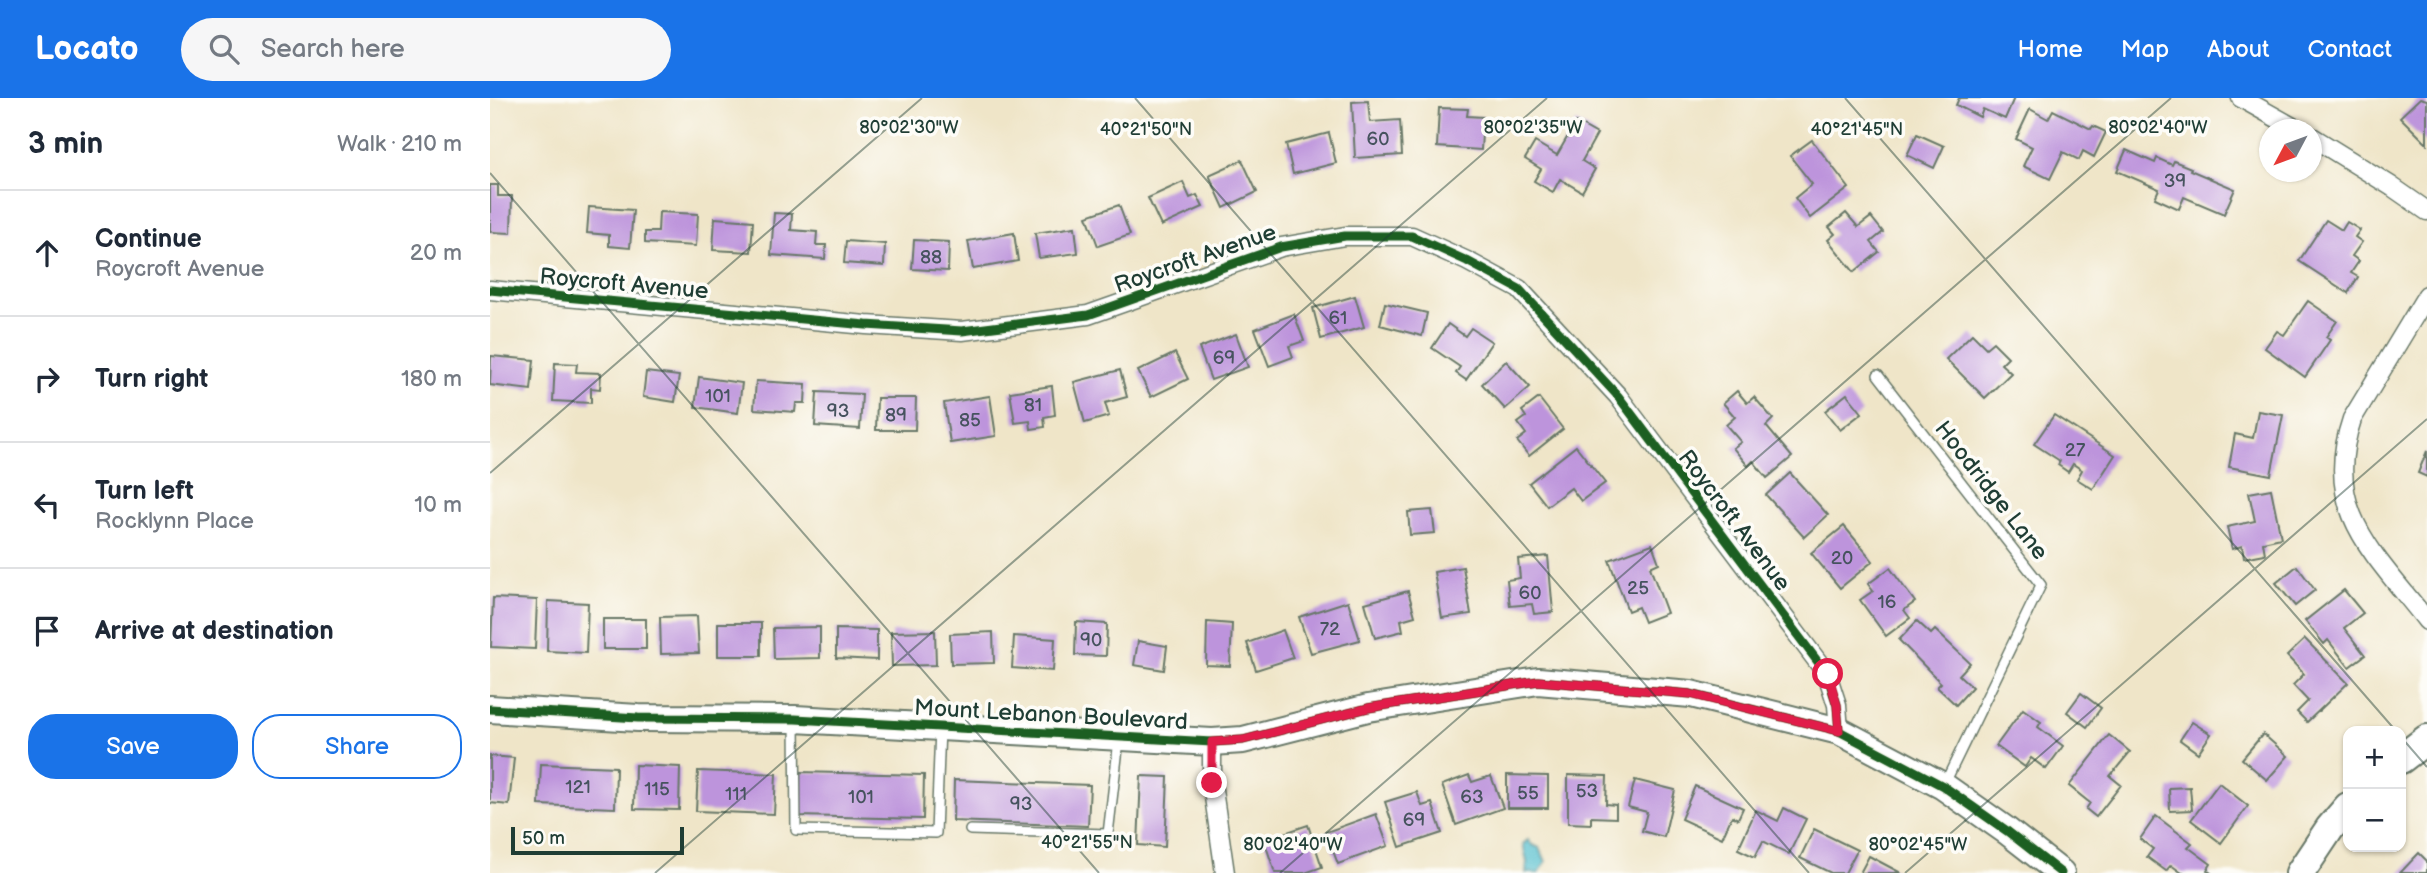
<!DOCTYPE html>
<meta charset="utf-8">
<style>
:root{--surface:#fff;--page:#f6f6f7;--text:#1f2937;--muted:#747a83;--line:#e0e1e3;--accent:#1a73e8}
body{margin:0;font-family:"Balsamiq Sans",sans-serif;background:var(--page);color:var(--text)}
.controls{position:absolute;right:21px;bottom:21px;display:grid;overflow:hidden;border-radius:14px;box-shadow:0 2px 5px #0004}
.controls button{width:63px;height:63px;display:grid;place-items:center;padding:0;border:0;border-bottom:2px solid var(--line);background:var(--surface);color:var(--text);font:35px sans-serif}
.compass{position:absolute;left:1769px;top:21px;width:63px;height:63px;border-radius:50%;background:var(--surface);box-shadow:0 2px 5px #0004;rotate:229deg}
.scale{position:absolute;left:21px;bottom:18px;width:173px;box-sizing:border-box;padding-left:7px;border:4px solid #1f3d34;border-top:0;font-size:19px;line-height:24px;white-space:nowrap;color:#1f3d34;-webkit-text-stroke:5px #fdfcf7;paint-order:stroke}
.stop{position:absolute;width:21px;height:21px;margin:-16px;border:5px solid #e11d48;border-radius:50%;background:#fff}
.stop.end{background:#e11d48;border-color:#fff;box-shadow:0 2px 7px #0008}
.list{margin:0;padding:0;list-style:none}
h2{display:flex;justify-content:space-between;align-items:center;height:91px;margin:0;padding:0 28px;font-size:30px}
h2 small{font-size:23px;font-weight:400;color:var(--muted)}
.list li{display:grid;grid-template-columns:46px 1fr auto;gap:21px;align-items:center;box-sizing:border-box;height:126px;padding:0 28px;border-top:2px solid var(--line)}
.list b{display:block;font-size:26px;white-space:nowrap}
.list p{margin:0;font-size:23px;white-space:nowrap;color:var(--muted)}
.list em{font-size:23px;font-style:normal;color:var(--muted)}
.actions{display:flex;gap:14px;padding:21px 28px}
.actions a{flex:1;padding:16px 0;border:2px solid var(--accent);border-radius:28px;text-align:center;font-size:24px;color:var(--accent)}
.actions .main{background:var(--accent);color:#fff}
.icon{flex:none;width:38px;height:38px;fill:none;stroke:currentColor;stroke-width:2;stroke-linecap:round;stroke-linejoin:round}
.map{position:relative;flex:none;width:1937px;height:775px;overflow:hidden}
header{display:flex;align-items:center;gap:42px;box-sizing:border-box;height:98px;padding:0 35px;background:var(--accent);color:#fff}
header strong{font-size:33px}
nav{display:flex;gap:38px;margin-inline-start:auto;font-size:24px}
.search{width:490px;height:63px;background:var(--page);display:flex;align-items:center;gap:18px;box-sizing:border-box;padding:0 24px;border-radius:38px;color:var(--muted);font-size:26px}
main{display:flex}
aside{flex:1;background:var(--surface)}
.map>svg:first-child{display:block}
</style>
<header>
<strong>Locato</strong>
<div class="search"><svg class="icon" aria-label="search" viewBox="0 0 24 24"><circle cx="10" cy="10" r="6"/><path d="M15 15l6 6"/></svg>Search here</div>
<nav><a>Home</a><a>Map</a><a>About</a><a>Contact</a></nav>
</header>
<main>
<aside>
<h2>3 min<small>Walk · 210 m</small></h2>
<ul class="list">
<li><svg class="icon" aria-label="ahead" viewBox="0 0 24 24"><path d="M12 20V5M6 11l6-6 6 6"/></svg><div><b>Continue</b><p>Roycroft Avenue</p></div><em>20 m</em></li>
<li><svg class="icon" aria-label="right" viewBox="0 0 24 24"><path d="M7 20v-9h11M14 6l5 5-5 5"/></svg><div><b>Turn right</b></div><em>180 m</em></li>
<li><svg class="icon" aria-label="left" viewBox="0 0 24 24"><path d="M17 20v-9H6M10 6l-5 5 5 5"/></svg><div><b>Turn left</b><p>Rocklynn Place</p></div><em>10 m</em></li>
<li><svg class="icon" aria-label="arrive" viewBox="0 0 24 24"><path d="M6 21V4h12l-3 4 3 4H6"/></svg><div><b>Arrive at destination</b></div></li>
</ul>
<div class="actions"><a class="main">Save</a><a>Share</a></div>
</aside>
<div class="map">
<svg width="1937" height="775" viewBox="0 0 1937 775">
<rect width="100%" height="100%" fill="#fdfcf7"/>
<filter id="ink" filterUnits="userSpaceOnUse"><feTurbulence type="fractalNoise" baseFrequency=".0143" numOctaves="2"/><feDisplacementMap in="SourceGraphic" scale="14" xChannelSelector="R" yChannelSelector="G"/><feConvolveMatrix kernelMatrix="1 2 1 2 8 2 1 2 1" color-interpolation-filters="sRGB"/></filter>
<filter id="wash" filterUnits="userSpaceOnUse"><feTurbulence type="fractalNoise" baseFrequency=".00686" numOctaves="4" result="noise"/><feDisplacementMap in="SourceGraphic" scale="28" xChannelSelector="R" yChannelSelector="G"/><feGaussianBlur stdDeviation="1.57" result="paint"/><feColorMatrix in="noise" values="0 0 0 0 0 0 0 0 0 0 0 0 0 0 0 0 0 1.4 0 .05"/><feComposite in="paint" operator="in"/></filter>
<g filter="url(#wash)">
<rect width="100%" height="100%" fill="#efe5c8"/>
<path fill="#54bfcf" stroke="#3a7e82" stroke-width="2" d="M1038,742L1042,747L1050,750L1056,764L1049,775H1036L1037,764L1033,746Z"/>
<g id="blocks">
<g fill="#bd94dc">
<path d="M1469,0H1524L1515,21L1493,11L1490,19L1466,7Z"/>
<path d="M1930,0L1937,2V46L1910,19Z"/>
<path d="M878,3L880,24L910,22L912,57L865,60L862,4Z"/>
<path d="M949,10L978,11L977,18L993,19L991,52L947,49Z"/>
<path d="M1540,11L1558,21L1563,12L1601,31L1603,28L1616,34L1604,59L1593,53L1589,62L1573,54L1560,81L1533,68L1542,49L1526,41Z"/>
<path d="M1086,24L1107,36L1092,63L1105,71L1092,94L1070,81L1063,94L1044,83L1051,71L1035,61L1045,44L1067,57Z"/>
<path d="M839,35L846,65L803,76L796,46Z"/>
<path d="M1427,36L1454,48L1444,70L1417,57Z"/>
<path d="M1322,42L1359,90L1320,120L1305,100L1322,86L1300,58Z"/>
<path d="M1636,52L1665,65L1667,60L1682,67L1684,63L1701,70L1700,72L1745,91L1734,116L1694,99L1689,111L1665,100L1669,91L1627,73Z"/>
<path d="M752,62L767,94L734,110L719,77Z"/>
<path d="M693,84L700,100L707,97L713,109L671,128L658,100Z"/>
<path d="M0,87H8V98H22L21,135L0,134Z"/>
<path d="M629,107L640,137L608,148L597,118Z"/>
<path d="M99,109L143,112L140,150L119,148V137L97,135Z"/>
<path d="M169,114L208,116L206,148L155,145V134H168Z"/>
<path d="M284,115L302,116L301,132L327,134L326,147H336L335,161L281,157Z"/>
<path d="M1356,115L1368,129L1381,119L1393,134L1381,144L1389,154L1364,174L1338,142L1345,136L1339,129Z"/>
<path d="M225,120L263,123L261,154L223,152Z"/>
<path d="M1836,122L1852,132L1857,124L1870,132L1865,139L1872,144L1862,158L1869,163L1861,175L1868,179L1858,195L1809,163Z"/>
<path d="M585,129L588,155L549,160L545,135Z"/>
<path d="M524,135L528,163L483,171L478,143Z"/>
<path d="M424,142L459,144L458,173L422,171Z"/>
<path d="M356,143L395,146L394,168L354,165Z"/>
<path d="M865,198L874,229L831,241L823,210Z"/>
<path d="M1818,203L1847,223L1836,239L1840,242L1815,279L1775,250L1787,233L1794,237Z"/>
<path d="M895,205L937,215L932,238L890,227Z"/>
<path d="M804,216L814,243L799,248L803,259L779,268L765,231Z"/>
<path d="M958,226L975,238L981,230L1002,244L976,282L966,275L970,269L942,250Z"/>
<path d="M746,236L758,269L721,282L709,250Z"/>
<path d="M1482,236L1496,250L1503,244L1518,259L1511,266L1521,275L1495,300L1456,261Z"/>
<path d="M685,255L698,281L661,299L648,273Z"/>
<path d="M1,258L44,262L41,292L0,287Z"/>
<path d="M1016,263L1040,289L1015,311L992,286Z"/>
<path d="M65,265L87,266L86,274L111,275L110,291L101,290V305L63,303Z"/>
<path d="M630,272L637,299L615,305L619,318L595,325L584,284Z"/>
<path d="M156,274L189,278L185,304L153,299Z"/>
<path d="M209,279L252,285L248,315L205,309Z"/>
<path d="M266,283L316,286L315,305H306L305,314L264,311Z"/>
<path d="M562,288L565,317L554,319L555,329L541,331L540,323L525,325L520,294Z"/>
<path d="M1247,293L1257,305L1264,299L1283,321L1276,328L1302,359L1277,380L1263,363L1258,368L1243,350L1251,344L1236,327L1245,319L1233,305Z"/>
<path d="M327,294L372,296L370,331L325,328Z"/>
<path d="M1357,296L1372,315L1350,332L1335,313Z"/>
<path d="M500,298L506,338L460,345L454,305Z"/>
<path d="M387,300H426L425,332H386Z"/>
<path d="M1049,300L1073,331L1039,358L1027,343L1036,336L1028,325L1036,319L1032,313Z"/>
<path d="M1768,313L1793,317L1781,377L1739,369L1745,336L1763,340Z"/>
<path d="M1564,317L1625,357L1603,391L1587,381L1592,372L1583,366L1578,374L1568,367L1570,363L1544,346Z"/>
<path d="M1086,348L1115,385L1091,403L1081,390L1057,408L1039,385Z"/>
<path d="M1937,353V379L1928,375Z"/>
<path d="M1300,375L1338,417L1314,439L1276,397Z"/>
<path d="M1781,391L1791,440L1773,444L1775,456L1754,460L1752,448L1742,451L1737,429L1765,423L1759,395Z"/>
<path d="M942,412L945,435L920,437L918,414Z"/>
<path d="M1354,428L1383,463L1350,490L1321,455Z"/>
<path d="M1162,446L1169,465L1160,469L1177,515L1154,524L1148,509L1138,513L1119,462Z"/>
<path d="M1058,458L1063,514L1044,516L1042,506L1020,508L1017,482L1030,480L1028,461Z"/>
<path d="M1807,468L1825,492L1805,508L1786,485Z"/>
<path d="M973,469L981,516L952,520L944,474Z"/>
<path d="M1400,470L1425,504L1414,512L1420,520L1396,538L1370,502L1383,493L1378,486Z"/>
<path d="M1854,492L1873,515L1854,530L1875,557L1859,569L1838,542L1834,546L1815,523Z"/>
<path d="M918,493L925,518L911,522L913,533L885,540L875,505Z"/>
<path d="M3,500L47,502L45,551L1,549Z"/>
<path d="M58,503L98,505L96,555L57,553Z"/>
<path d="M858,503L870,542L821,555L809,519Z"/>
<path d="M207,518L209,555L171,556L170,519Z"/>
<rect x="113" y="521" width="43" height="30"/>
<path d="M1427,523L1441,536L1445,532L1480,565L1469,577L1482,589L1466,607L1447,589L1451,585L1409,542Z"/>
<path d="M586,524L617,526L616,558L585,557Z"/>
<path d="M717,524L742,526L740,568L716,567Z"/>
<rect x="228" y="525" width="43" height="33"/>
<path d="M330,529V560L284,561L283,530Z"/>
<path d="M346,531L387,532V562L346,560Z"/>
<path d="M793,532L803,560L766,572L757,545Z"/>
<path d="M445,533L446,567L402,568L401,534Z"/>
<path d="M503,534L504,565L461,566L460,536Z"/>
<path d="M524,538L565,541L563,573L522,570Z"/>
<path d="M1815,541L1858,585L1817,624L1807,614L1818,603L1803,587L1814,576L1797,558Z"/>
<path d="M648,543L677,548L674,572L644,567Z"/>
<path d="M1591,595L1611,610L1597,629L1577,614Z"/>
<path d="M1533,611L1551,624L1548,629L1573,648L1556,671L1541,660L1535,669L1506,648Z"/>
<path d="M1702,624L1721,636L1708,655L1690,642Z"/>
<path d="M1773,636L1798,658L1777,682L1752,661Z"/>
<path d="M1619,637L1640,654L1620,678L1631,687L1606,719L1596,711L1600,705L1579,688Z"/>
<path d="M0,658L24,660L19,707L0,705Z"/>
<path d="M51,666L126,669L125,710L49,707Z"/>
<path d="M145,667L190,669L189,712L144,711Z"/>
<path d="M208,673L286,676L284,716L206,713Z"/>
<path d="M309,674L434,677L433,721L308,718Z"/>
<path d="M979,677L982,684L1001,678L1013,710L966,727L952,687Z"/>
<path d="M1017,677L1058,678V710H1017Z"/>
<path d="M1078,677L1117,678L1116,706L1126,707V720L1101,719V726L1078,725Z"/>
<path d="M651,678L678,679L675,749L648,747Z"/>
<path d="M464,682L600,687L598,728L463,723Z"/>
<path d="M1145,682L1185,692L1174,739L1152,733L1157,714L1138,709Z"/>
<path d="M1729,685L1758,708L1731,745L1701,722Z"/>
<path d="M1205,688L1253,710L1248,721L1242,718L1232,740L1191,721Z"/>
<path d="M1700,689L1702,712L1680,713L1679,690Z"/>
<path d="M927,694L932,708L942,705L952,735L910,749L895,704Z"/>
<path d="M1294,710L1316,721L1299,756L1273,743L1265,759L1248,751L1266,712L1288,723Z"/>
<path d="M886,716L898,748L848,766L836,734Z"/>
<path d="M1666,718L1702,745L1698,749L1721,766L1717,772L1721,775H1692L1681,767L1676,773L1657,759L1663,751L1650,741Z"/>
<path d="M818,727L832,769L815,775H785L774,742Z"/>
<path d="M1324,731L1367,752L1355,775H1341L1310,760Z"/>
<path d="M1929,755L1937,763V775H1910Z"/>
<path d="M1379,758L1411,775H1370Z"/>
</g>
</g>
</g>
<g filter="url(#ink)">
<use href="#blocks" fill-opacity="0" stroke="#687868" stroke-width="2"/>
<g fill="none" stroke-linecap="round" stroke-linejoin="round">
<defs>
<g id="lane">
<path d="M1388,277L1551,487L1454,687"/>
<path d="M305,623L306,732L446,735L450,630"/>
<path d="M480,732L618,736L629,642"/>
</g>
<g id="street">
<path d="M1751,0L1808,32"/>
<path d="M1822,39L1901,88L1937,113"/>
<path d="M0,192L376,227L472,233L598,217L791,149L855,138H922L977,163L1029,191L1128,298L1337,576L1347,607L1349,633"/>
<path d="M1937,197L1862,321C1831,412 1885,456 1937,523"/>
<path d="M722,644V685L735,775"/>
</g>
<path id="secondary" d="M0,611L148,620L305,621L722,644L753,642L878,610L1048,583L1201,596L1349,633L1453,688L1517,733L1571,775"/>
<g id="primary">
<path d="M1911,661L1937,641"/>
<path d="M1810,775L1840,730L1858,709"/>
</g>
</defs>
<use href="#lane" stroke="#687868" stroke-width="12"/>
<use href="#street" stroke="#687868" stroke-width="21"/>
<use href="#secondary" stroke="#687868" stroke-width="30"/>
<use href="#primary" stroke="#687868" stroke-width="32"/>
<use href="#lane" stroke="#fff" stroke-width="9"/>
<use href="#street" stroke="#fff" stroke-width="18"/>
<use href="#secondary" stroke="#fff" stroke-width="26"/>
<use href="#primary" stroke="#fff" stroke-width="28"/>
<defs>
<g id="cycleway">
<path d="M0,192L376,227L472,233L598,217L791,149L855,138H922L977,163L1029,191L1128,298L1337,576L1347,607L1349,633"/>
<path d="M0,611L148,620L305,621L722,644L753,642L878,610L1048,583L1201,596L1349,633L1453,688L1517,733L1571,775"/>
</g>
</defs>
<use href="#cycleway" stroke="#fdfcf7" stroke-width="13"/>
<use href="#cycleway" stroke="#1b5e20" stroke-width="9"/>
</g>
</g>
<g fill="none" stroke-linecap="round" stroke-linejoin="round" filter="url(#ink)">
<path stroke="#e11d48" stroke-width="9" d="M722,685V644L753,642L878,610L1048,583L1200,596L1349,633L1347,607L1338,576"/>
</g>
<path fill="none" stroke="#1f3d34" stroke-width="2" stroke-opacity="0.45" d="M645,0L1319,775M1355,0L1906,633M0,75L609,775M0,375L432,0M1911,639L1937,669M165,775L1057,0M790,775L1681,0M1415,775L1937,321"/>
<g text-anchor="middle" stroke-width="7" stroke-linejoin="round" paint-order="stroke">
<g font-size="19" fill="#46535e">
<text x="888" y="47">60</text>
<text x="1685" y="89">39</text>
<text x="441" y="165">88</text>
<text x="848" y="226">61</text>
<text x="734" y="266">69</text>
<text x="228" y="304">101</text>
<text x="543" y="313">81</text>
<text x="348" y="319">93</text>
<text x="406" y="323">89</text>
<text x="480" y="328">85</text>
<text x="1585" y="358">27</text>
<text x="1352" y="466">20</text>
<text x="1148" y="496">25</text>
<text x="1040" y="501">60</text>
<text x="1397" y="510">16</text>
<text x="840" y="537">72</text>
<text x="601" y="548">90</text>
<text x="88" y="695">121</text>
<text x="167" y="697">115</text>
<text x="1097" y="699">53</text>
<text x="1038" y="701">55</text>
<text x="246" y="702">111</text>
<text x="371" y="705">101</text>
<text x="982" y="705">63</text>
<text x="531" y="712">93</text>
<text x="924" y="728">69</text>
</g>
<g font-size="23" fill="#1f3d34" stroke="#fdfcf7">
<text transform="translate(705 160) rotate(-19)" y="8">Roycroft Avenue</text>
<text transform="translate(134 185) rotate(5)" y="8">Roycroft Avenue</text>
<text transform="translate(1502 392) rotate(52)" y="8">Hoodridge Lane</text>
<text transform="translate(1245 422) rotate(53)" y="8">Roycroft Avenue</text>
<text transform="translate(561 616) rotate(3)" y="8">Mount Lebanon Boulevard</text>
</g>
</g>
<g font-size="18" text-anchor="middle" fill="#1f3d34" stroke="#fdfcf7" stroke-width="7" stroke-linejoin="round" paint-order="stroke">
<text x="419" y="35">80°02'30"W</text>
<text x="1043" y="35">80°02'35"W</text>
<text x="1668" y="35">80°02'40"W</text>
<text x="1367" y="37">40°21'45"N</text>
<text x="656" y="37">40°21'50"N</text>
<text x="597" y="750">40°21'55"N</text>
<text x="803" y="752">80°02'40"W</text>
<text x="1428" y="752">80°02'45"W</text>
</g>
</svg>
<div class="controls">
<button>+</button>
<button>−</button>
</div>
<svg class="compass" viewBox="-18 -18 36 36"><path d="M0-13l5 13h-10z" fill="#e53935"/><path d="M0 13l5-13h-10z" fill="#747a83"/></svg>
<div class="scale">50 m</div>
<div class="stop" style="left:1338px;top:576px"></div>
<div class="stop end" style="left:722px;top:685px"></div>
</div>
</main>
